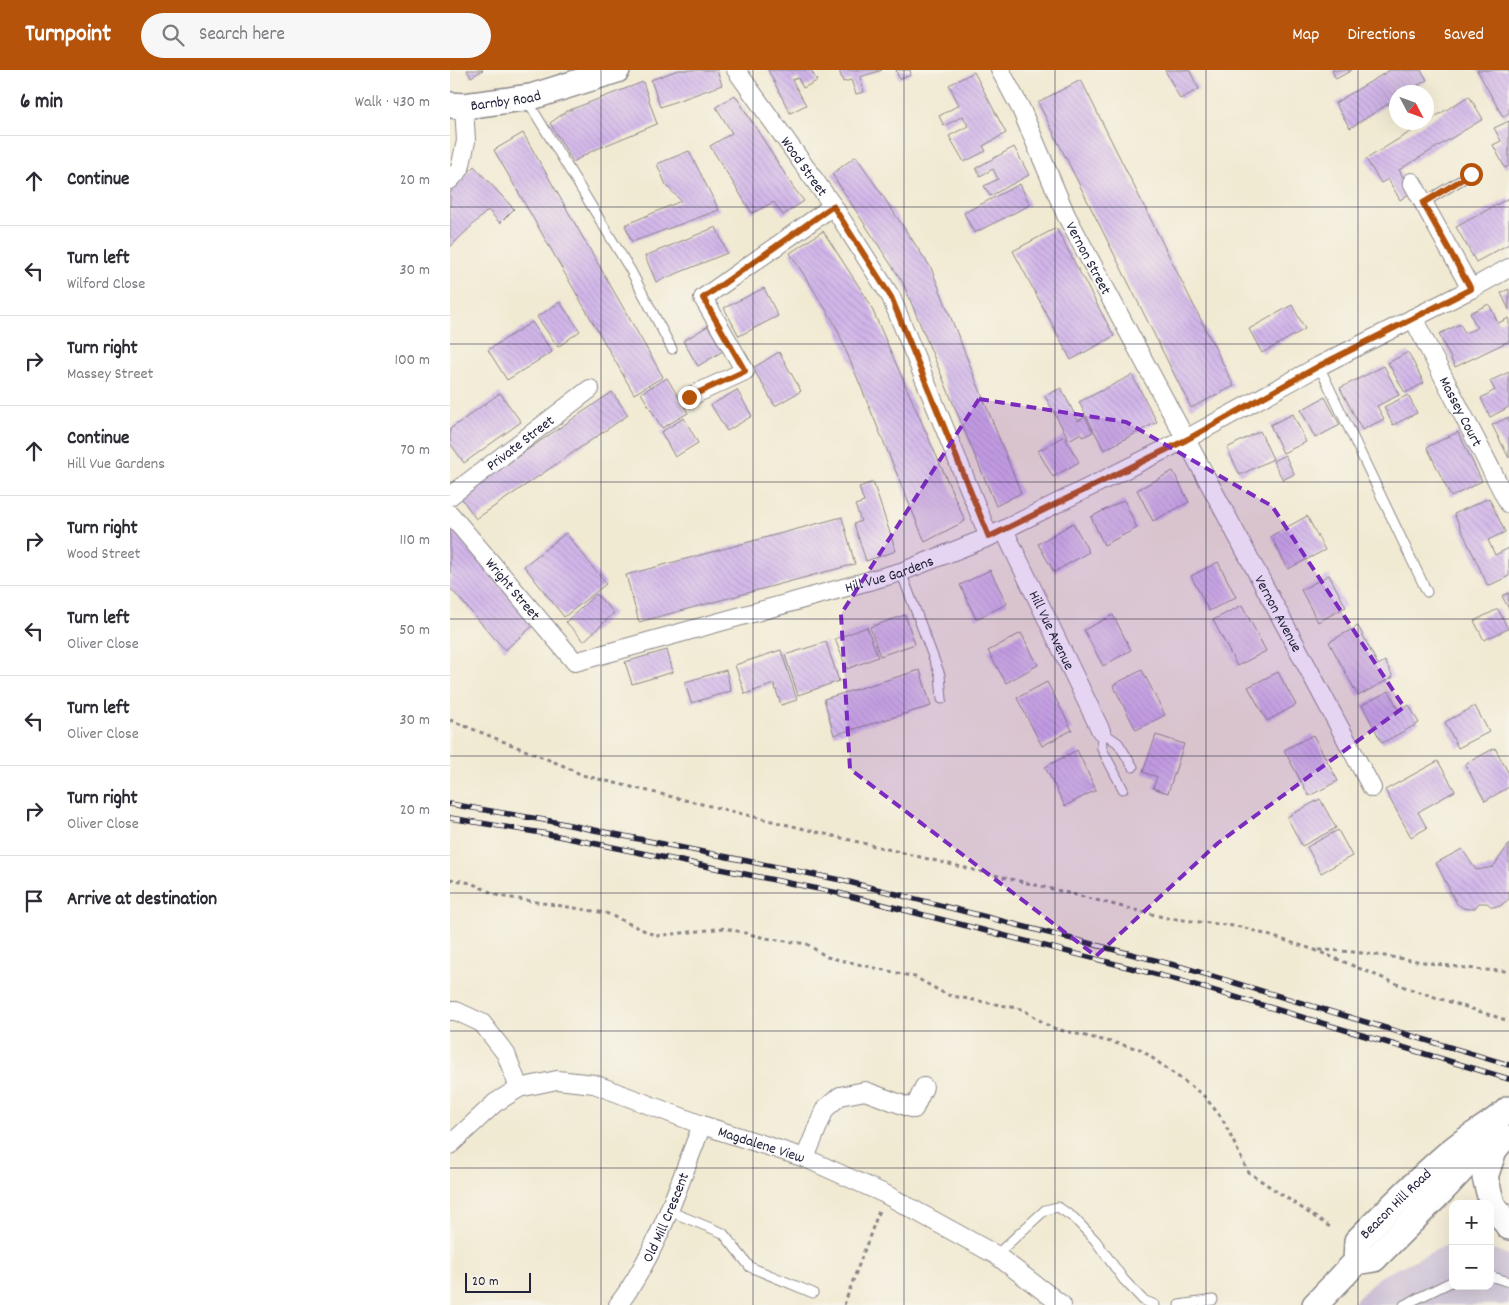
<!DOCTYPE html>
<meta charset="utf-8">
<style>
:root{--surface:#fff;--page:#f7f7f7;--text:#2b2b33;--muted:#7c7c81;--line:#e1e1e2;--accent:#b45309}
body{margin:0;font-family:Dekko,sans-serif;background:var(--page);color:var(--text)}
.controls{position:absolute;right:15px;bottom:15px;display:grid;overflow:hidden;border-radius:10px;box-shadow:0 5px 20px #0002}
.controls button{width:45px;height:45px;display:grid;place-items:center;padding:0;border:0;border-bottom:1px solid var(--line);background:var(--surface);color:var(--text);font:25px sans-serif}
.compass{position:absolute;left:939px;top:15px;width:45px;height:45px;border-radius:50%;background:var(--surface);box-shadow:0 5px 20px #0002;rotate:131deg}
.scale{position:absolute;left:15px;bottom:12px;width:66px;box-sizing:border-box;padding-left:5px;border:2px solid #22223b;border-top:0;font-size:14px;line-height:18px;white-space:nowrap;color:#22223b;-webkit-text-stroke:4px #f7f3e8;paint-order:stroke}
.stop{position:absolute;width:15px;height:15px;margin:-11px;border:4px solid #b45309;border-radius:50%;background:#fff}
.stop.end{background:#b45309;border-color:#fff;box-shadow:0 1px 5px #0008}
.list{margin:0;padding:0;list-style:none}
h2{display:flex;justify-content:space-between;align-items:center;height:65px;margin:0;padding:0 20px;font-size:21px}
h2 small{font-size:16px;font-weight:400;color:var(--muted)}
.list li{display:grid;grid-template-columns:32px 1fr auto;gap:15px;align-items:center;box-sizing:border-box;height:90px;padding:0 20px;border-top:1px solid var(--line)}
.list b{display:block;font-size:19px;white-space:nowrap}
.list p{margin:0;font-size:16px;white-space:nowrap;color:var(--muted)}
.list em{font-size:16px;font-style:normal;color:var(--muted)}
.icon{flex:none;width:28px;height:28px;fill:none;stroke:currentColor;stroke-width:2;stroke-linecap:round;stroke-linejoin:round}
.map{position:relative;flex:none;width:1059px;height:1235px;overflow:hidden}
header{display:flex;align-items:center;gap:30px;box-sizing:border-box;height:70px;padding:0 25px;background:var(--accent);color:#fff}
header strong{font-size:24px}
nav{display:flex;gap:28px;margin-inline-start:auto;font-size:18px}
.search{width:350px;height:45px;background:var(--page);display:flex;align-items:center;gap:12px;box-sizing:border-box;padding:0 18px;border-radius:28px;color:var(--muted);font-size:19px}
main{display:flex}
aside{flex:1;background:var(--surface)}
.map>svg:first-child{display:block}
</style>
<header>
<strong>Turnpoint</strong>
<div class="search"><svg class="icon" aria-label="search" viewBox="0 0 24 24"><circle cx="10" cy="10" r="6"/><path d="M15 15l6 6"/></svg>Search here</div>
<nav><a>Map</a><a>Directions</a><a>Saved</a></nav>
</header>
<main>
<aside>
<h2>6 min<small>Walk · 430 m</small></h2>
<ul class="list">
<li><svg class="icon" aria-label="ahead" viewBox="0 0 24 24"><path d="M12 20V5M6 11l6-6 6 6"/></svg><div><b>Continue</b></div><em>20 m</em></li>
<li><svg class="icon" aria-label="left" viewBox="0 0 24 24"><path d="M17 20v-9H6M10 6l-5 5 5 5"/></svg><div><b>Turn left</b><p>Wilford Close</p></div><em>30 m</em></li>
<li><svg class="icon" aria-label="right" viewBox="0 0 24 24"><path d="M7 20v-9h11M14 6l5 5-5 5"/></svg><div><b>Turn right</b><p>Massey Street</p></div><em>100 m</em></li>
<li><svg class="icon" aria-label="ahead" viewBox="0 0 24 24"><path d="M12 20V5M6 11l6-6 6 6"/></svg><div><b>Continue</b><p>Hill Vue Gardens</p></div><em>70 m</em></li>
<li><svg class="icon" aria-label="right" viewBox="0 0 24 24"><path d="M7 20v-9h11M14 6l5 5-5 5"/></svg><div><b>Turn right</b><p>Wood Street</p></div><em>110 m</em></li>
<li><svg class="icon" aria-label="left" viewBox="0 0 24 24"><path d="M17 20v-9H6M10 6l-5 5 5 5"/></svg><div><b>Turn left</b><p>Oliver Close</p></div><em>50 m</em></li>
<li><svg class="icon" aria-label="left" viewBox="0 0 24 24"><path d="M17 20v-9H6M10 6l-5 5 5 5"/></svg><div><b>Turn left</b><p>Oliver Close</p></div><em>30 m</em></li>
<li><svg class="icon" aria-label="right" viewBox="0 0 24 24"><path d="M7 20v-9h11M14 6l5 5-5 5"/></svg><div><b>Turn right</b><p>Oliver Close</p></div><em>20 m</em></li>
<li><svg class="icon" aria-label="arrive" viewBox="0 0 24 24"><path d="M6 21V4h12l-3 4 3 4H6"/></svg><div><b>Arrive at destination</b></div></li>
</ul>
</aside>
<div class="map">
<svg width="1059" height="1235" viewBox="0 0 1059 1235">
<defs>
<pattern id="building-back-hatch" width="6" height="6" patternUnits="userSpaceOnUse" patternTransform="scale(1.25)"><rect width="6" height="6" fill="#d2b6ea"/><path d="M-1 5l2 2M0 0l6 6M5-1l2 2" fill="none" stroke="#b49cca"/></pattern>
</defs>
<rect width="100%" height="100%" fill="#f7f3e8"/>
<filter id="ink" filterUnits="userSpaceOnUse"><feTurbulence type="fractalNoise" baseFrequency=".02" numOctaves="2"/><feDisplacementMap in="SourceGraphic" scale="10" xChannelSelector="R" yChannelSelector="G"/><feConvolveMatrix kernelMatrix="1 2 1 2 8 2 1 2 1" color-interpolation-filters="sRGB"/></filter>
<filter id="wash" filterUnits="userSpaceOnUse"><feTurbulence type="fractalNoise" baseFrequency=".0096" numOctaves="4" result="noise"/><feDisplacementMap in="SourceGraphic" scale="20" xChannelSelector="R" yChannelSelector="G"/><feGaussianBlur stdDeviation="1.12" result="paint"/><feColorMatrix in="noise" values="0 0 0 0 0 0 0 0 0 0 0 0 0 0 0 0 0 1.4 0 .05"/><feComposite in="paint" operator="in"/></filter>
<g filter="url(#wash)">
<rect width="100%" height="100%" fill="#f1ead3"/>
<path fill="#cbbfd5" d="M1003,1172V1216H1040V1179L1059,1185V1235H901L929,1207Z"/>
<g id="blocks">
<g fill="url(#building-back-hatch)">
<path d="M17,0H33L21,7Z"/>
<path d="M228,0H267L272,15L210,37L201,10Z"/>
<path d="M318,0H361L367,11L353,18L348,8L342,10L356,35L340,43Z"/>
<path d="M389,0H432L410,7L414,22L406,24L401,10L393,12Z"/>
<path d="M446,0H460L461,5L449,9Z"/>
<path d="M715,0H739L749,19L730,29Z"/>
<path d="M882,0H902L886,9Z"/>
<path d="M940,0H971L977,10L957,22H946V29L900,58L885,33Z"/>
<path d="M1027,0H1059V43L1053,47Z"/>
<path d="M524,2L556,63L533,76L536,81L514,92L499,66L518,56L513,46L494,56L489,46L509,35L499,15Z"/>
<path d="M631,10L784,316L741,338L588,32Z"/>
<path d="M193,12L207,54L142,81L123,92L100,53L117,41Z"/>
<path d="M285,25L343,117L354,131L333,145L324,132L302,143L260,76L282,63L266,37Z"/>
<path d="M1019,26L1033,49L949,100L962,122L950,130L938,109L931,113L916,89Z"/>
<path d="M1059,51V96L1055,98L1043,75L1051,71L1044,58Z"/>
<path d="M73,63L213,307L184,324L44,80Z"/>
<path d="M564,77L579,105L540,126L534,116L548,109L543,99L530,106L526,98Z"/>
<path d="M239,81L269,140L182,172L175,155L231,131L216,115L207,94Z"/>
<path d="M406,86L481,198L571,423L546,436L453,213L382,104Z"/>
<path d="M24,96L64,139L50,153L38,140L0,177V123Z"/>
<path d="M570,114L580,135L524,163L514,143Z"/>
<path d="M1059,128V174L1026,192L1006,157Z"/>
<path d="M266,157L277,183L206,212L195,186Z"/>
<path d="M606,158L664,266L621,290L563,181Z"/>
<path d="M373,161L419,232L515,451L475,472L385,254L340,183Z"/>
<path d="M314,218L328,246L289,266L274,238Z"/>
<path d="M1059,219V240L1051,223Z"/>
<path d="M110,232L130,261L108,277L87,247Z"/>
<path d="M1039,234L1048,253L1059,248V271L1005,297L989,264L1010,254L1015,263L1027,258L1020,243Z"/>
<path d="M842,235L855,259L812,283L799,259Z"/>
<path d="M82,252L102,282L57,310L38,280Z"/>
<path d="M258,256L273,281L248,296L233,271Z"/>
<path d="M329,282L351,321L325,336L303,298Z"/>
<path d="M958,282L974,313L955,323L938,293Z"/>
<path d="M934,296L949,325L927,336L934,349L912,360L890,318Z"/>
<path d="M1059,302V337L1040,347L1031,328L1045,320L1040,311Z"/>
<path d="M682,305L707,352L654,380L629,332Z"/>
<path d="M217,308L238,343L212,358L191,323Z"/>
<path d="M611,318L628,351L635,347L643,362L633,367L631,363L619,370L595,326Z"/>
<path d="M287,320L302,346L277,361L261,335Z"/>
<path d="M162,322L178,345L26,449L10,426Z"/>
<path d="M50,323L71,352L14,393L0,373V359Z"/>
<path d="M958,325L967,343L943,355L934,337Z"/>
<path d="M875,327L890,355L865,368L851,340Z"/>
<path d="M843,344L856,372L833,383L820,355Z"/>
<path d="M1059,347V388L1042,355Z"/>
<path d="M234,348L248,373L225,387L211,362Z"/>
<path d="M810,361L823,389L790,405L777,378Z"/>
<path d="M1008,362L1032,411L1001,427L977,377Z"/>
<path d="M614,366L629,392L603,407L588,381Z"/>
<path d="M835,385L844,404L833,410L823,391Z"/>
<path d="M723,401L739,432L703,451L687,420Z"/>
<path d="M423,412L446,481L416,491L404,454L411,451L405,435L414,432L409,417Z"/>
<path d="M1039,428L1055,462L1038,470L1045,485L1059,478V506L1038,516L1004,444Z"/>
<path d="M674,430L687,458L654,475L641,447Z"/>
<path d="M857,446L875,480L838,499L821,466Z"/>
<path d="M392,447L405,494L189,552L176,505Z"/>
<path d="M623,453L639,482L604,502L588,474Z"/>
<path d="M0,457L85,554L55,580L0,518Z"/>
<path d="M116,463L156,514L114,547L74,496Z"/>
<path d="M768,492L786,527L759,541L741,506Z"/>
<path d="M540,500L557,534L526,549L510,515Z"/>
<path d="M879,505L896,537L868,552L851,520Z"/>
<path d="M1059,523V539L1052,526Z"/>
<path d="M146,524L164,543L134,571L116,552Z"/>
<path d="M792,535L816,581L787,596L763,550Z"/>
<path d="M1048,539L1058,559L1034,570L1024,551Z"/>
<path d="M455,545L465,574L430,586L420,557Z"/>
<path d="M663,545L681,580L653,596L634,560Z"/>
<path d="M908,556L928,595L935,591L943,607L908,626L879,572Z"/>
<path d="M417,557L428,587L397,599L385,569Z"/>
<path d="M571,563L588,595L556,613L538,581Z"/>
<path d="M376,572L389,611L348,625L335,585Z"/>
<path d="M217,580L223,602L182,614L175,592Z"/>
<path d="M331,580L347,630L331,635L324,614L295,624L285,595Z"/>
<path d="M276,600L281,621L241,633L235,612Z"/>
<path d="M470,600L481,636L384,665L374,629Z"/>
<path d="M692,600L715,645L686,660L663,615Z"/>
<path d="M828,602L846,635L817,651L798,617Z"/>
<path d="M597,612L622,660L592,676L567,628Z"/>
<path d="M939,621L949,641L959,635L969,653L932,673L912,635Z"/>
<path d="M1025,636L1039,662L1008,678L995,652Z"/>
<path d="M706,665L734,674L718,723L703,718L707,707L693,702Z"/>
<path d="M863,665L888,711L859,726L834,680Z"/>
<path d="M1045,678L1059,704V717L1035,731L1015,694Z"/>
<path d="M627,680L646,720L615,736L595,697Z"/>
<path d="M988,691L1005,721L968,742L977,758L961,767L935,720Z"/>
<path d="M870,729L886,758L852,776L837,747Z"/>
<path d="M888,760L902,786L871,803L857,777Z"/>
<path d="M1059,774V829L1050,836L1042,837L1037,833H1029L1025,838L1019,839L1013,838L1007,834L986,793L1012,779L1026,800L1043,797Z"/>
</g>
</g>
</g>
<g filter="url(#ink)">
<use href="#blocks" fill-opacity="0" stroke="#8a8687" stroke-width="1"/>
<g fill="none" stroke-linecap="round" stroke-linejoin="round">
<defs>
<g id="lane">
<path d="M77,30L181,201L222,279"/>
<path d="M973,133L1021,104"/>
<path d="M869,296L977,522"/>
<path d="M451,502L490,605L492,629"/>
<path d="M651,661L652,679L673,719"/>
<path d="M651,661L668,673L683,697"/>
<path d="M219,1141L273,1163L300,1197L363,1223"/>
<path d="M546,1185L595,1140L608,1137L624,1148L645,1170L674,1210L693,1230L705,1235"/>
<path d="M1040,1206L1059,1212"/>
<path d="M729,1235L763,1230"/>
<path d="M954,1235L1003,1211"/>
</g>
<g id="street">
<path id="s1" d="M286,0L383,136L441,227L539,467"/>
<path id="s2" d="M550,0L571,39L616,145L922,718"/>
<path d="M0,110L10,99L16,71L14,36"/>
<path d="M962,112L1021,219"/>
<path id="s3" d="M963,248L1059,434"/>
<path d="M239,327L295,301L253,228L383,136"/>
<path id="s4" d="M0,426L140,319"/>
<path id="s5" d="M0,444L125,592L451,502L539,467L736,369L869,296L1021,219L1059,198"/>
<path id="s6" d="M554,460L651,661"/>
<path d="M0,941H6L32,953L56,984L69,1018"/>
<path id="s7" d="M0,1075L45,1033L69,1018L107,1010L144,1014L252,1055L355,1088L435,1124L546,1185L612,1235"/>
<path d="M355,1088L375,1039L390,1026L415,1021L464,1039L474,1017"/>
<path id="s8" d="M168,1235C208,1182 228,1116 252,1055"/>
</g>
<g id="secondary">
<path id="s9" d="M0,35L14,36L81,27L167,0"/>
<path d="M1054,1068L1044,1080L1035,1107L1042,1134L1059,1157"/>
<path d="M906,1192L924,1189L992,1121L1044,1065L1045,1059"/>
<path id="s10" d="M865,1235L906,1192L907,1171C938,1140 967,1110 1000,1082C1018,1066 1041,1056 1059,1039"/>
</g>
</defs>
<use href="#lane" stroke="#8a8687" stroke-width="11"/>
<use href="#street" stroke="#8a8687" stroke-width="20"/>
<use href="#secondary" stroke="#8a8687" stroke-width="28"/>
<g stroke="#8a8687" stroke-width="3" stroke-dasharray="4 4" stroke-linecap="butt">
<path d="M0,650L114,696L132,705L598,818L717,848L792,857L865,880L957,918L1059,951"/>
<path d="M0,809L21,813L49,826L156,843L206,866L275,858L315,868L357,874L377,887L465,907L497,925L572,939L602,958L690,979L753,1025L772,1048L798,1102L883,1159"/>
<path d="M869,880C933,881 995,900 1059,901"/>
<path d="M394,1235L429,1141"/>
</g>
<use href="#lane" stroke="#fff" stroke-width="9"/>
<use href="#street" stroke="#fff" stroke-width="18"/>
<use href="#secondary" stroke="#fff" stroke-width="25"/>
<defs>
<g id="rail">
<path d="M0,734L100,751L391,810L732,897L1059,995"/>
<path d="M0,748L98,764L388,823L728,910L1059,1009"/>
</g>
</defs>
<use href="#rail" stroke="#22223b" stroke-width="5.5"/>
<use href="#rail" stroke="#f7f3e8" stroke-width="4" stroke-dasharray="11" stroke-linecap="butt"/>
</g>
</g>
<g fill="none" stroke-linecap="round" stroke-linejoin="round" filter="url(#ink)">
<path stroke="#b45309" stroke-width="6" d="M239,327L295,301L253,228L383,136L441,227L539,467L736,370L869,296L1021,219L973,133L1021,104"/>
</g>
<path fill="#7b2cbf" fill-opacity="0.2" stroke="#7b2cbf" stroke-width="4" stroke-dasharray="10 6" stroke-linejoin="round" d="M529,329L676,352L822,436L954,637L768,773L646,886L400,699L391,544Z"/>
<path fill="none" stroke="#22223b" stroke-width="1" stroke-opacity="0.55" d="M151,0V1235M303,0V1235M454,0V1235M605,0V1235M756,0V1235M908,0V1235M0,137H1059M0,274H1059M0,412H1059M0,549H1059M0,686H1059M0,823H1059M0,961H1059M0,1098H1059"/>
<g text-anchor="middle" stroke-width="4.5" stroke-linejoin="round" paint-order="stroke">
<g font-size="15" fill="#22223b" stroke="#f7f3e8">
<text dy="5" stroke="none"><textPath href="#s9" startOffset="56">Barnby Road</textPath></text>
<text dy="5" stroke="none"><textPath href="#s1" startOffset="118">Wood Street</textPath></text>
<text dy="5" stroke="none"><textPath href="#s2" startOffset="208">Vernon Street</textPath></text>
<text dy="5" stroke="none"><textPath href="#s3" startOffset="105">Massey Court</textPath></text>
<text dy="5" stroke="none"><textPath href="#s4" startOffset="88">Private Street</textPath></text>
<text dy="5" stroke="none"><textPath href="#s5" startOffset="520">Hill Vue Gardens</textPath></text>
<text dy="5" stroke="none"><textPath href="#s5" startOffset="98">Wright Street</textPath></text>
<text dy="5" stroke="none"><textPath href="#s2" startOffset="611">Vernon Avenue</textPath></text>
<text dy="5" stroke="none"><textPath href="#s6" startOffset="111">Hill Vue Avenue</textPath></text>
<text dy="5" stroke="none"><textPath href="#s7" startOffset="344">Magdalene View</textPath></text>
<text dy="5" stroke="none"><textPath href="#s10" startOffset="134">Beacon Hill Road</textPath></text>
<text dy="5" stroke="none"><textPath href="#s8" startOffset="100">Old Mill Crescent</textPath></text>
</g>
</g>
</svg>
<div class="controls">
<button>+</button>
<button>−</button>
</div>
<svg class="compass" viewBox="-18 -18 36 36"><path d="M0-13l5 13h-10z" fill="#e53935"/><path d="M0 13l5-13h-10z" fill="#7c7c81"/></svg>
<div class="scale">20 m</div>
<div class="stop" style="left:1021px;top:104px"></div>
<div class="stop end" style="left:239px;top:327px"></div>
</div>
</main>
